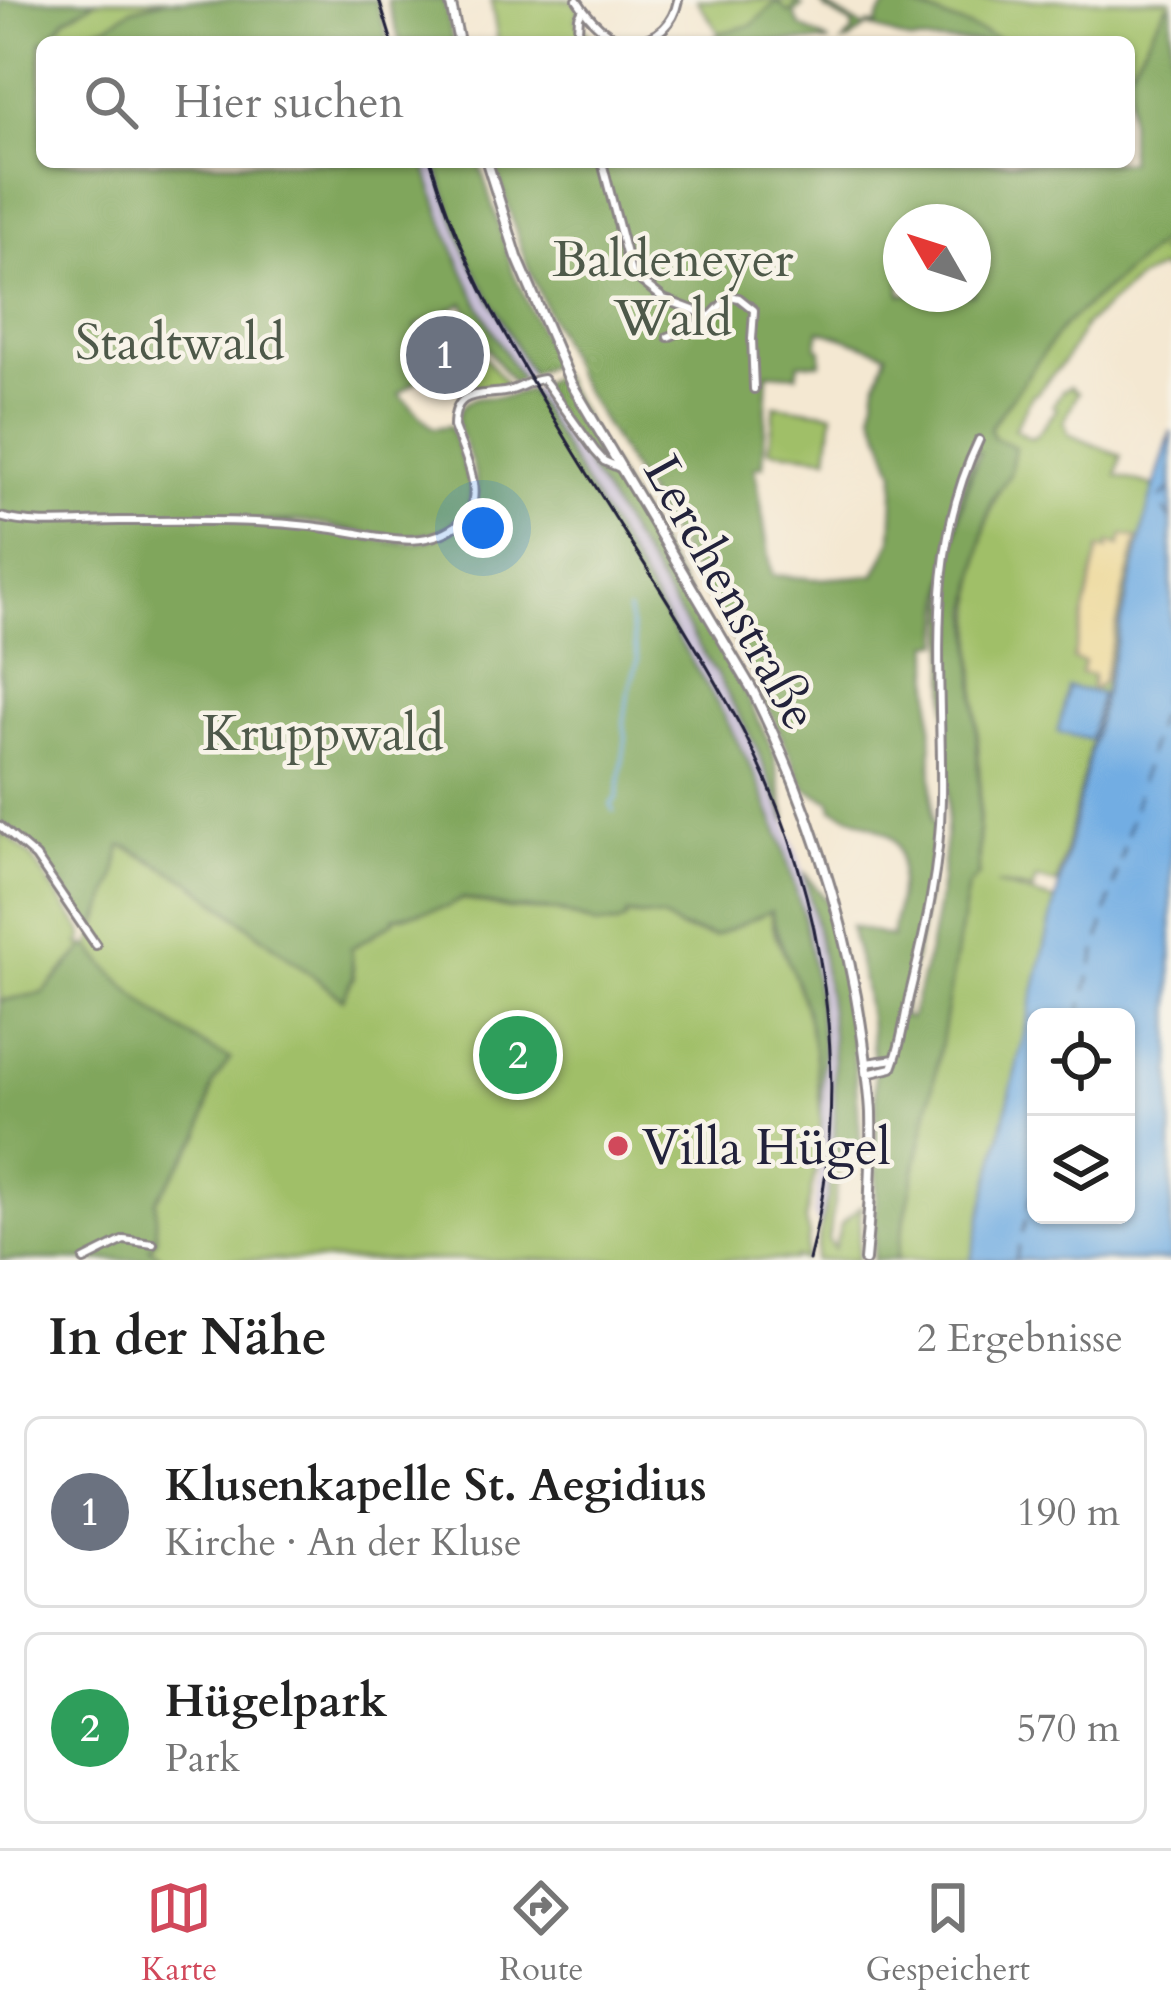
<!DOCTYPE html>
<html lang="de">
<meta charset="utf-8">
<style>
:root{--surface:#fff;--page:#f6f6f6;--text:#222;--muted:#767676;--line:#e0e0e0;--accent:#d1495b}
body{margin:0;font-family:Cardo,serif;background:var(--page);color:var(--text)}
.controls{position:absolute;right:36px;bottom:36px;display:grid;overflow:hidden;border-radius:18px;box-shadow:0 3px 9px #0004}
.controls button{width:108px;height:108px;display:grid;place-items:center;padding:0;border:0;border-bottom:3px solid var(--line);background:var(--surface);color:var(--text);font:60px sans-serif}
.compass{position:absolute;left:883px;top:204px;width:108px;height:108px;border-radius:50%;background:var(--surface);box-shadow:0 3px 9px #0004;rotate:309deg}
.you{position:absolute;left:483px;top:528px;width:42px;height:42px;margin:-30px;border:9px solid #fff;border-radius:50%;background:#1a73e8;box-shadow:0 0 0 18px #1a73e833}
.badge{display:grid;place-items:center;width:78px;height:78px;border-radius:50%;background:var(--accent);color:#fff;font-size:39px;font-weight:700}
.pin{position:absolute;translate:-50% -50%;border:6px solid #fff;box-shadow:0 3px 12px #0006}
.list{margin:0;padding:0;list-style:none}
h2{display:flex;justify-content:space-between;align-items:center;height:156px;margin:0;padding:0 48px;font-size:51px}
h2 small{font-size:39px;font-weight:400;color:var(--muted)}
.list li{display:grid;grid-template-columns:78px 1fr auto;gap:36px;align-items:center;box-sizing:border-box;height:192px;margin:0 24px 24px;padding:0 24px;border:3px solid var(--line);border-radius:18px}
.list b{display:block;font-size:45px;white-space:nowrap}
.list p{margin:0;font-size:39px;white-space:nowrap;color:var(--muted)}
.list em{font-size:39px;font-style:normal;color:var(--muted)}
.icon{flex:none;width:66px;height:66px;fill:none;stroke:currentColor;stroke-width:2;stroke-linecap:round;stroke-linejoin:round}
.map{position:relative;flex:none;width:1171px;height:1260px;overflow:hidden}
.search{position:absolute;background:var(--surface);box-shadow:0 3px 9px #0004;left:36px;right:36px;top:36px;height:132px;display:flex;align-items:center;gap:30px;box-sizing:border-box;padding:0 42px;border-radius:18px;color:var(--muted);font-size:45px}
.sheet{height:588px;background:var(--surface)}
nav{display:flex;justify-content:space-around;align-items:center;box-sizing:border-box;height:168px;border-top:3px solid var(--line);background:var(--surface);font-size:33px;color:var(--muted)}
nav a{display:grid;justify-items:center;gap:6px}
nav .on{color:var(--accent)}
.map>svg:first-child{display:block}
</style>
<div class="map">
<svg width="1171" height="1260" viewBox="0 0 1171 1260">
<rect width="100%" height="100%" fill="#f7f3e8"/>
<filter id="ink" filterUnits="userSpaceOnUse"><feTurbulence type="fractalNoise" baseFrequency=".00833" numOctaves="2"/><feDisplacementMap in="SourceGraphic" scale="24" xChannelSelector="R" yChannelSelector="G"/><feConvolveMatrix kernelMatrix="1 2 1 2 8 2 1 2 1" color-interpolation-filters="sRGB"/></filter>
<filter id="wash" filterUnits="userSpaceOnUse"><feTurbulence type="fractalNoise" baseFrequency=".004" numOctaves="4" result="noise"/><feDisplacementMap in="SourceGraphic" scale="48" xChannelSelector="R" yChannelSelector="G"/><feGaussianBlur stdDeviation="2.7" result="paint"/><feColorMatrix in="noise" values="0 0 0 0 0 0 0 0 0 0 0 0 0 0 0 0 0 1.4 0 .05"/><feComposite in="paint" operator="in"/></filter>
<g filter="url(#wash)">
<rect width="100%" height="100%" fill="#f4e8d2"/>
<g fill="#c9bfd7">
<path d="M424,162H435L467,256L531,374L521,379L483,318L458,261Z"/>
<path d="M538,386L720,680L756,747L787,822L804,872L821,938L831,1002L836,1068L834,1154L821,1229L813,1215L818,1178L823,1051L817,991L804,919L782,843L757,779L722,712L529,390Z"/>
</g>
<g fill="#a0bf67" stroke="#617051" stroke-width="3">
<path d="M97,0H167L132,9L108,25L63,39L55,32L65,19Z"/>
<path d="M491,0H573L579,10L576,21L599,42H498Z"/>
<path d="M697,0H797L798,2L789,14L777,1L752,26L719,33Z"/>
<path d="M897,0H1171V7L1166,6L1129,71V42H1008Z"/>
<path d="M1171,233V242L1159,252L1171,257V281L1161,268L1138,279L1085,325L1065,360L1036,394H1033L1014,429L1030,438L1036,436L1057,409L1053,405L1062,391L1070,387L1078,393L1064,421L1068,434L1121,456L1117,476L1154,486L1057,884L1036,879L1033,890L996,884L1056,901L971,1260H896L935,1076L968,885L979,875C979,847 980,819 980,791C979,704 955,545 1010,474L990,428L1063,326Z"/>
<path d="M471,339L506,384L504,387L468,391L454,343Z"/>
<path d="M775,405L833,413L828,457L769,450Z"/>
<path d="M0,830L31,856L82,931L83,939L79,944L86,946L43,993L0,1001Z"/>
<path d="M121,845L193,883L342,999L354,977L351,949L393,922L394,918L447,907L463,899L509,909L557,911L597,925L618,924L626,919L627,915L663,918L680,929L713,937L770,911L775,935L795,976L805,1008L815,1050L821,1115L820,1149L805,1221L809,1235L804,1260L795,1257L794,1260H167L149,1249L156,1240L155,1202L200,1136L213,1083L229,1059C177,1033 126,993 90,947L115,879Z"/>
<path d="M834,1154H842C836,1182 834,1210 828,1239L834,1249L841,1224L861,1206L857,1260H814L828,1196Z"/>
</g>
<g fill="#80a65c" stroke="#51644c" stroke-width="3" fill-rule="evenodd">
<path d="M0,0H97L65,19L55,32L63,39L108,25L132,9L167,0H376L389,42H42V162H424C447,242 477,308 521,379L513,383L474,331L464,303L416,326L423,336L411,351L424,375L399,394L433,428L450,426L472,490L468,509L449,527L435,533L401,539L305,521H259C290,524 319,528 350,533C367,537 387,543 404,543C422,543 442,538 455,526C512,478 432,429 467,402C477,395 490,398 502,397C512,396 520,393 529,390L722,712L757,779L782,843L804,919L817,991L823,1051L821,1115C817,1077 815,1039 803,1001C794,970 778,943 771,911L714,936L680,928L663,918L627,914L626,919L618,923L598,924L557,910L508,908L463,898L447,907L394,917L393,922L351,948L353,977L343,999L193,883L128,847L121,846L115,879L94,932L38,852L0,822V518L52,520L0,515Z"/>
<path d="M387,0H444L453,42H400Z"/>
<path d="M818,0H828L826,6L863,27L869,24L877,25L878,18L887,5L880,0H897L1008,42H911L868,26L848,42H843L853,32L852,25L825,9Z"/>
<path d="M777,1L789,13L798,2L803,6L794,14L800,26L830,42H712L719,33L752,25Z"/>
<path d="M1167,5L1171,7V233L1063,326L990,428L993,437L1015,447L1010,474L992,500L984,529L971,609L979,791L978,876L968,886L935,1076L896,1260H873C880,1148 881,1035 850,926L892,937C895,915 908,858 894,840C886,829 848,816 833,809L831,801L806,789L747,662L576,377L525,260L494,162H538L547,168L558,162H1129V71ZM901,222H973V294H901ZM820,330L887,353L877,381L873,412L895,472L892,540L875,575L817,579L772,575L755,467L763,466L768,373L797,375L799,363H821V349L817,347ZM976,451L980,452C935,560 948,676 948,790C947,863 933,950 910,1018L902,1016L921,931L936,824L932,822L931,644L941,643C945,576 954,514 976,451Z"/>
<path d="M435,162H479L513,271L554,363L531,374L467,256Z"/>
<path d="M559,374L618,478L734,670L773,750L787,822L756,747L720,680L538,386Z"/>
<path d="M804,872L826,900L841,964L852,1029L861,1146L845,1143L842,1154H834C838,1051 829,972 804,872Z"/>
<path d="M86,946L90,947C126,993 177,1033 230,1059L213,1083L200,1136L156,1200V1240L150,1249L167,1260H0V1001L43,993Z"/>
</g>
<path fill="#eeda9e" stroke="#887e6c" stroke-width="3" d="M1123,535L1137,538L1103,681L1096,688H1091L1093,675L1081,673L1084,662L1073,659L1099,548L1108,550L1109,543L1120,546Z"/>
<g fill="#72ade3" stroke="#4a688f" stroke-width="3" fill-rule="evenodd">
<path d="M1171,431V1260H971L1149,504ZM1036,1017H1126V1215H1036Z"/>
<path d="M1068,687L1101,694L1090,740L1058,732Z"/>
</g>
<g fill="none" stroke-linecap="round" stroke-linejoin="round">
<path stroke="#72ade3" stroke-width="3" d="M614,811L611,804L617,798L626,738L624,723L628,694L638,660L628,611"/>
<g stroke="#3e5376" stroke-width="3" stroke-dasharray="15 12" stroke-linecap="butt">
<path d="M1171,489L1159,499L1171,521"/>
<path d="M1079,1017L1159,713L1171,650"/>
<path d="M1015,1260L1036,1180"/>
</g>
</g>
</g>
<g filter="url(#ink)">
<g fill="none" stroke-linecap="round" stroke-linejoin="round">
<defs>
<g id="street">
<path d="M577,0C590,20 606,38 630,42"/>
<path d="M577,42L579,17L582,11"/>
<path d="M633,42C658,38 673,25 678,0"/>
<path d="M602,162L631,273L664,299L712,317"/>
<path d="M668,337L707,320L730,296L739,298L754,310L752,339L754,389"/>
<path d="M0,517C35,527 83,521 119,521C198,521 279,518 357,533C393,540 431,548 462,521C488,497 464,454 454,427C454,389 477,396 504,392C519,390 528,380 543,379L547,384L595,451L604,461L622,469"/>
<path d="M0,826L36,857L96,945"/>
<path d="M866,1063L895,1059"/>
<path d="M867,1074L892,1068C901,1046 904,1021 909,997C925,932 940,867 941,799C943,676 923,555 979,440"/>
<path d="M84,1260L124,1240L153,1244"/>
</g>
<g id="secondary">
<path d="M450,0L459,42"/>
<path d="M487,162L517,257L571,383L753,691C807,800 846,918 863,1040C866,1064 870,1089 871,1113C872,1162 870,1211 865,1260"/>
</g>
</defs>
<use href="#street" stroke="#8b8586" stroke-width="12"/>
<use href="#secondary" stroke="#8b8586" stroke-width="14"/>
<use href="#street" stroke="#fff" stroke-width="6"/>
<use href="#secondary" stroke="#fff" stroke-width="8"/>
<g stroke="#22223b" stroke-width="3">
<path d="M379,0L392,42"/>
<path d="M431,162C463,271 518,359 576,455C632,546 692,635 742,729C826,891 855,1082 809,1260"/>
</g>
</g>
</g>
<circle fill="#d1495b" stroke="#f7f3e8" stroke-width="4.5" cx="618" cy="1146" r="12"/>
<g text-anchor="middle" stroke-width="9" stroke-linejoin="round" paint-order="stroke">
<g font-size="51" fill="#4e594a" stroke="#f7f3e8">
<text x="673" y="276">Baldeneyer<tspan x="673" dy="59">Wald</tspan></text>
<text x="180" y="359">Stadtwald</text>
<text x="323" y="750">Kruppwald</text>
</g>
<g font-size="51" fill="#22223b" stroke="#f7f3e8">
<text transform="translate(732 592) rotate(61)" y="18">Lerchenstraße</text>
</g>
<g font-size="51" fill="#22223b" stroke="#f7f3e8" text-anchor="start">
<text x="642" y="1164">Villa Hügel</text>
</g>
</g>
</svg>
<div class="controls">
<button><svg class="icon" aria-label="locate" viewBox="0 0 24 24"><circle cx="12" cy="12" r="6"/><path d="M12 2v4M12 18v4M2 12h4M18 12h4"/></svg></button>
<button><svg class="icon" aria-label="layers" viewBox="0 0 24 24"><path d="M12 4l9 5-9 5-9-5zM3 14l9 5 9-5"/></svg></button>
</div>
<svg class="compass" viewBox="-18 -18 36 36"><path d="M0-13l5 13h-10z" fill="#e53935"/><path d="M0 13l5-13h-10z" fill="#767676"/></svg>
<div class="you"></div>
<div class="pin badge" style="left:445px;top:355px;background:#6b7280">1</div>
<div class="pin badge" style="left:518px;top:1055px;background:#2e9e5b">2</div>
<div class="search"><svg class="icon" aria-label="search" viewBox="0 0 24 24"><circle cx="10" cy="10" r="6"/><path d="M15 15l6 6"/></svg>Hier suchen</div>
</div>
<section class="sheet">
<h2>In der Nähe<small>2 Ergebnisse</small></h2>
<ul class="list">
<li><span class="badge" style="background:#6b7280">1</span><div><b>Klusenkapelle St. Aegidius</b><p>Kirche · An der Kluse</p></div><em>190 m</em></li>
<li><span class="badge" style="background:#2e9e5b">2</span><div><b>Hügelpark</b><p>Park</p></div><em>570 m</em></li>
</ul>
</section>
<nav>
<a class="on"><svg class="icon" aria-label="map" viewBox="0 0 24 24"><path d="M3 6l6-2 6 2 6-2v14l-6 2-6-2-6 2zM9 4v14M15 6v14"/></svg>Karte</a>
<a><svg class="icon" aria-label="directions" viewBox="0 0 24 24"><path d="M12 3l9 9-9 9-9-9zM9 14v-3h6M13 9l2 2-2 2"/></svg>Route</a>
<a><svg class="icon" aria-label="saved" viewBox="0 0 24 24"><path d="M7 4h10v16l-5-4-5 4z"/></svg>Gespeichert</a>
</nav>
